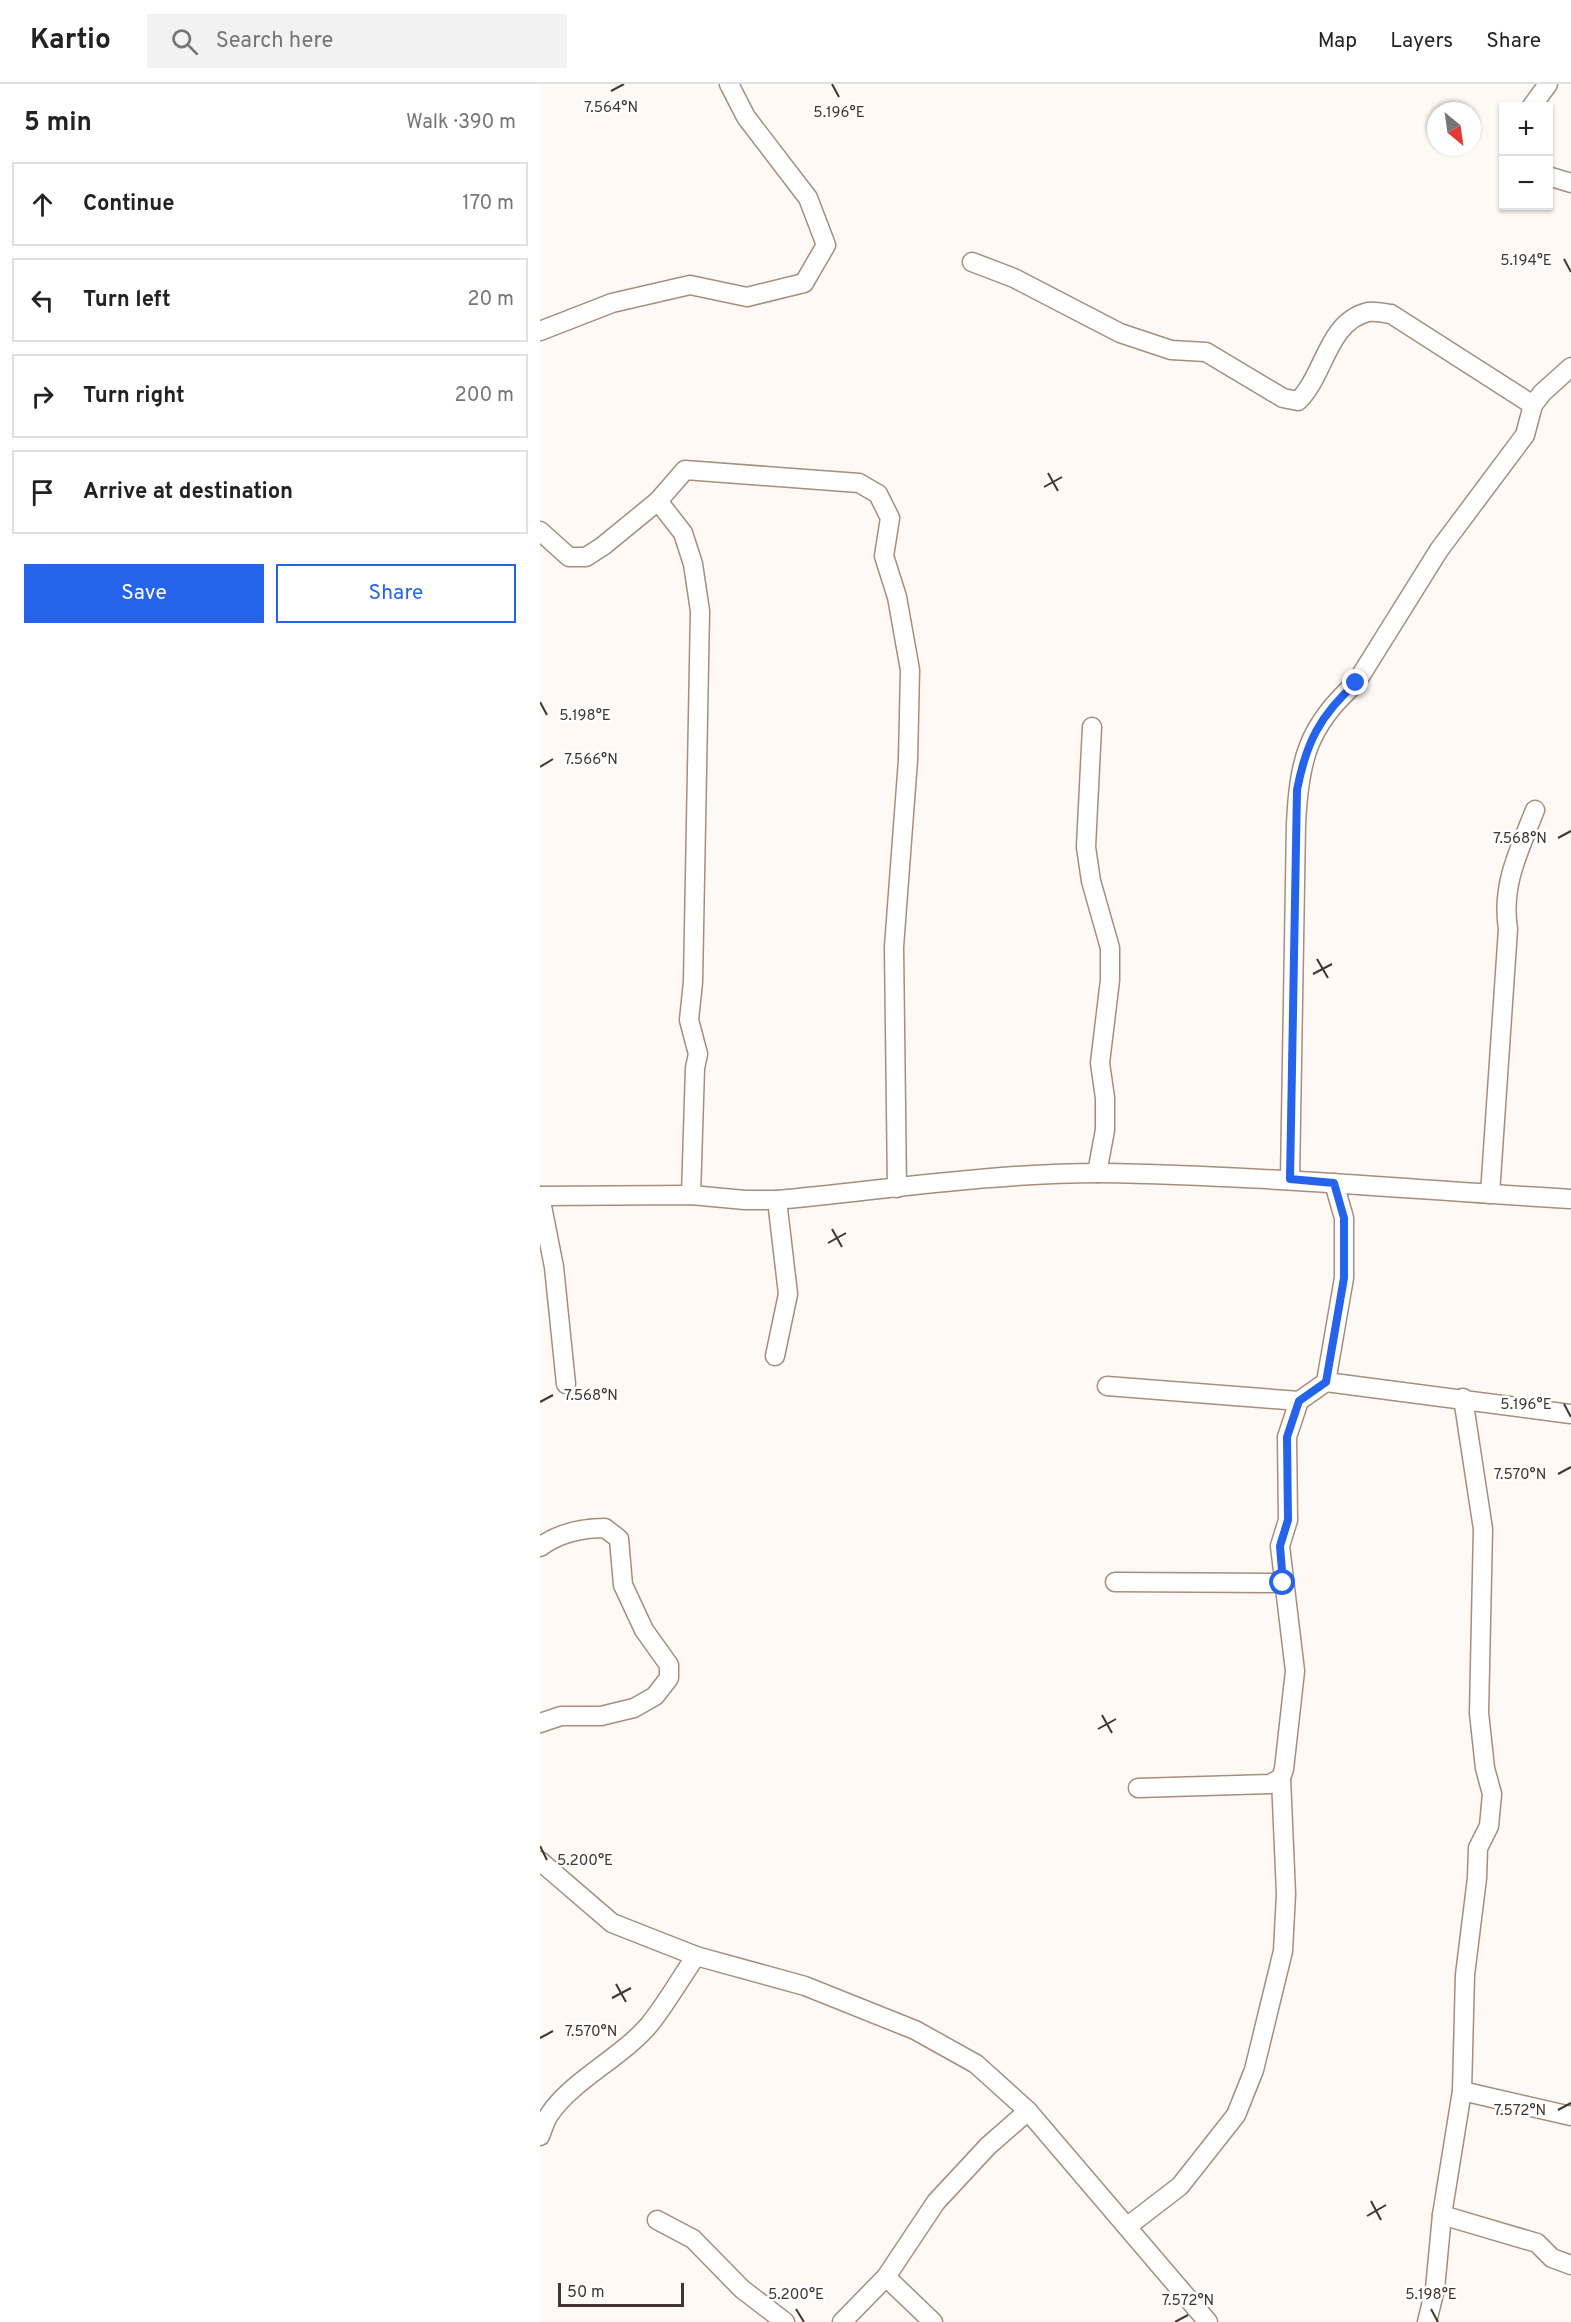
<!DOCTYPE html>
<meta charset="utf-8">
<style>
:root{--surface:#fff;--page:#f2f2f2;--text:#222;--muted:#767676;--line:#e0e0e0;--accent:#2563eb}
body{margin:0;font-family:Overpass,sans-serif;background:var(--page);color:var(--text)}
.controls{position:absolute;right:18px;top:18px;display:grid;overflow:hidden;border-radius:0px;box-shadow:0 2px 4px #0004}
.controls button{width:54px;height:54px;display:grid;place-items:center;padding:0;border:0;border-bottom:2px solid var(--line);background:var(--surface);color:var(--text);font:30px sans-serif}
.compass{position:absolute;left:887px;top:18px;width:54px;height:54px;border-radius:50%;background:var(--surface);box-shadow:0 2px 4px #0004;rotate:151deg}
.scale{position:absolute;left:18px;bottom:15px;width:126px;box-sizing:border-box;padding-left:6px;border:3px solid #40352f;border-top:0;font-size:16px;line-height:21px;white-space:nowrap;color:#40352f;-webkit-text-stroke:4px #fff;paint-order:stroke}
.stop{position:absolute;width:18px;height:18px;margin:-14px;border:4px solid #2563eb;border-radius:50%;background:#fff}
.stop.end{background:#2563eb;border-color:#fff;box-shadow:0 2px 6px #0008}
.list{margin:0;padding:0;list-style:none}
h2{display:flex;justify-content:space-between;align-items:center;height:78px;margin:0;padding:0 24px;font-size:26px}
h2 small{font-size:20px;font-weight:400;color:var(--muted)}
.list li{display:grid;grid-template-columns:39px 1fr auto;gap:18px;align-items:center;box-sizing:border-box;height:84px;margin:0 12px 12px;padding:0 12px;border:2px solid var(--line);border-radius:0px}
.list b{display:block;font-size:22px;white-space:nowrap}
.list em{font-size:20px;font-style:normal;color:var(--muted)}
.actions{display:flex;gap:12px;padding:18px 24px}
.actions a{flex:1;padding:14px 0;border:2px solid var(--accent);border-radius:0px;text-align:center;font-size:21px;color:var(--accent)}
.actions .main{background:var(--accent);color:#fff}
.icon{flex:none;width:33px;height:33px;fill:none;stroke:currentColor;stroke-width:2;stroke-linecap:round;stroke-linejoin:round}
.map{position:relative;flex:none;width:1031px;height:2238px;overflow:hidden}
header{display:flex;align-items:center;gap:36px;box-sizing:border-box;height:84px;padding:0 30px;background:var(--surface);border-bottom:2px solid var(--line)}
header strong{font-size:28px}
nav{display:flex;gap:33px;margin-inline-start:auto;font-size:21px}
.search{width:420px;height:54px;background:var(--page);display:flex;align-items:center;gap:15px;box-sizing:border-box;padding:0 21px;border-radius:0px;color:var(--muted);font-size:22px}
main{display:flex}
aside{flex:1;background:var(--surface)}
.map>svg:first-child{display:block}
</style>
<header>
<strong>Kartio</strong>
<div class="search"><svg class="icon" aria-label="search" viewBox="0 0 24 24"><circle cx="10" cy="10" r="6"/><path d="M15 15l6 6"/></svg>Search here</div>
<nav><a>Map</a><a>Layers</a><a>Share</a></nav>
</header>
<main>
<aside>
<h2>5 min<small>Walk · 390 m</small></h2>
<ul class="list">
<li><svg class="icon" aria-label="ahead" viewBox="0 0 24 24"><path d="M12 20V5M6 11l6-6 6 6"/></svg><div><b>Continue</b></div><em>170 m</em></li>
<li><svg class="icon" aria-label="left" viewBox="0 0 24 24"><path d="M17 20v-9H6M10 6l-5 5 5 5"/></svg><div><b>Turn left</b></div><em>20 m</em></li>
<li><svg class="icon" aria-label="right" viewBox="0 0 24 24"><path d="M7 20v-9h11M14 6l5 5-5 5"/></svg><div><b>Turn right</b></div><em>200 m</em></li>
<li><svg class="icon" aria-label="arrive" viewBox="0 0 24 24"><path d="M6 21V4h12l-3 4 3 4H6"/></svg><div><b>Arrive at destination</b></div></li>
</ul>
<div class="actions"><a class="main">Save</a><a>Share</a></div>
</aside>
<div class="map">
<svg width="1031" height="2238" viewBox="0 0 1031 2238">
<rect width="100%" height="100%" fill="#fff9f5"/>
<g fill="none" stroke-linecap="round" stroke-linejoin="round">
<defs>
<g id="street">
<path d="M992,22L1008,0"/>
<path d="M1008,92L1031,99"/>
<path d="M432,178L474,194L580,249L631,266L666,268L743,314L758,317C785,291 787,238 828,228C835,227 844,229 851,230L993,321"/>
<path d="M0,247L72,219L150,201L207,213L264,199L286,161L268,114L206,33L189,0"/>
<path d="M118,417L143,449L153,480L160,527L153,898L149,936L158,970L155,984L151,1111"/>
<path d="M0,447L29,473H46L63,462L118,417L145,386L319,399L338,410L350,434L344,472L357,513L370,586L368,676L354,863L357,1104"/>
<path d="M552,643L546,763L551,797L570,864V896L560,979L565,1014V1046L557,1089"/>
<path d="M750,1095L756,740C759,678 767,642 816,599L899,466L985,351L993,321L1002,309L1031,283"/>
<path d="M950,1110L968,845C961,801 979,767 995,726"/>
<path d="M0,1112L151,1111L205,1116H237C344,1106 452,1089 559,1089C717,1091 874,1106 1031,1115"/>
<path d="M0,1112L14,1183L26,1300"/>
<path d="M235,1272L248,1210L237,1116"/>
<path d="M786,1298L1031,1330"/>
<path d="M567,1302L759,1317"/>
<path d="M0,1463C19,1449 41,1444 65,1444L79,1455L83,1501L104,1546L129,1581V1594L115,1612L94,1624L61,1632H21L0,1639"/>
<path d="M575,1498L743,1499"/>
<path d="M598,1704L730,1700L741,1694L744,1685L755,1587L740,1462L748,1436L747,1353L759,1317L786,1298L804,1194V1134L794,1099"/>
<path d="M0,1777L72,1839L156,1872L265,1902L375,1946L436,1980L488,2027L668,2238"/>
<path d="M922,2007L1031,2032"/>
<path d="M0,2052C3,2045 5,2037 9,2031C31,1997 81,1974 109,1941C126,1920 140,1895 156,1872"/>
<path d="M902,2131L997,2159L1012,2174L1031,2181"/>
<path d="M117,2136L153,2155L202,2205L245,2238"/>
<path d="M588,2142L640,2102L696,2031L714,1986L743,1867L746,1810L741,1694"/>
<path d="M346,2193L393,2238"/>
<path d="M302,2238L346,2193L396,2118L448,2062L488,2027"/>
<path d="M887,2238L895,2205L902,2131L922,2007L925,1891L937,1794L938,1764L949,1742L952,1710L945,1684L939,1629L943,1445L923,1314"/>
</g>
</defs>
<use href="#street" stroke="#a78d7e" stroke-width="21"/>
<use href="#street" stroke="#fff" stroke-width="18"/>
</g>
<g fill="none" stroke-linecap="round" stroke-linejoin="round">
<path stroke="#2563eb" stroke-width="8" d="M743,1499L740,1462L748,1436L747,1353L759,1317L786,1298L804,1194V1134L794,1099L750,1095L757,706C766,659 780,631 816,599"/>
</g>
<path fill="none" stroke="#40352f" stroke-width="2" d="M292,0L299,13M71,7L84,0M1024,175L1031,188M508,389L518,407M504,403L522,393M0,618L7,631M0,683L13,675M1018,754L1031,747M777,875L788,894M773,890L792,880M292,1145L302,1163M288,1159L306,1149M0,1318L13,1311M1024,1320L1031,1333M1018,1390L1031,1383M562,1631L572,1649M558,1645L576,1635M0,1762L7,1776M76,1900L86,1918M72,1914L91,1904M0,1954L13,1947M1018,2026L1031,2019M831,2117L841,2136M827,2132L846,2121M256,2225L264,2238M891,2225L898,2238M635,2238L648,2231"/>
<g font-size="15" text-anchor="middle" fill="#40352f" stroke="#fff" stroke-width="5" stroke-linejoin="round" paint-order="stroke">
<text x="71" y="28">7.564°N</text>
<text x="299" y="33">5.196°E</text>
<text x="986" y="181">5.194°E</text>
<text x="45" y="636">5.198°E</text>
<text x="51" y="680">7.566°N</text>
<text x="980" y="759">7.568°N</text>
<text x="51" y="1316">7.568°N</text>
<text x="986" y="1325">5.196°E</text>
<text x="980" y="1395">7.570°N</text>
<text x="45" y="1781">5.200°E</text>
<text x="51" y="1952">7.570°N</text>
<text x="980" y="2031">7.572°N</text>
<text x="256" y="2215">5.200°E</text>
<text x="891" y="2215">5.198°E</text>
<text x="648" y="2221">7.572°N</text>
</g>
</svg>
<div class="controls">
<button>+</button>
<button>−</button>
</div>
<svg class="compass" viewBox="-18 -18 36 36"><path d="M0-13l5 13h-10z" fill="#e53935"/><path d="M0 13l5-13h-10z" fill="#767676"/></svg>
<div class="scale">50 m</div>
<div class="stop" style="left:743px;top:1499px"></div>
<div class="stop end" style="left:816px;top:599px"></div>
</div>
</main>
